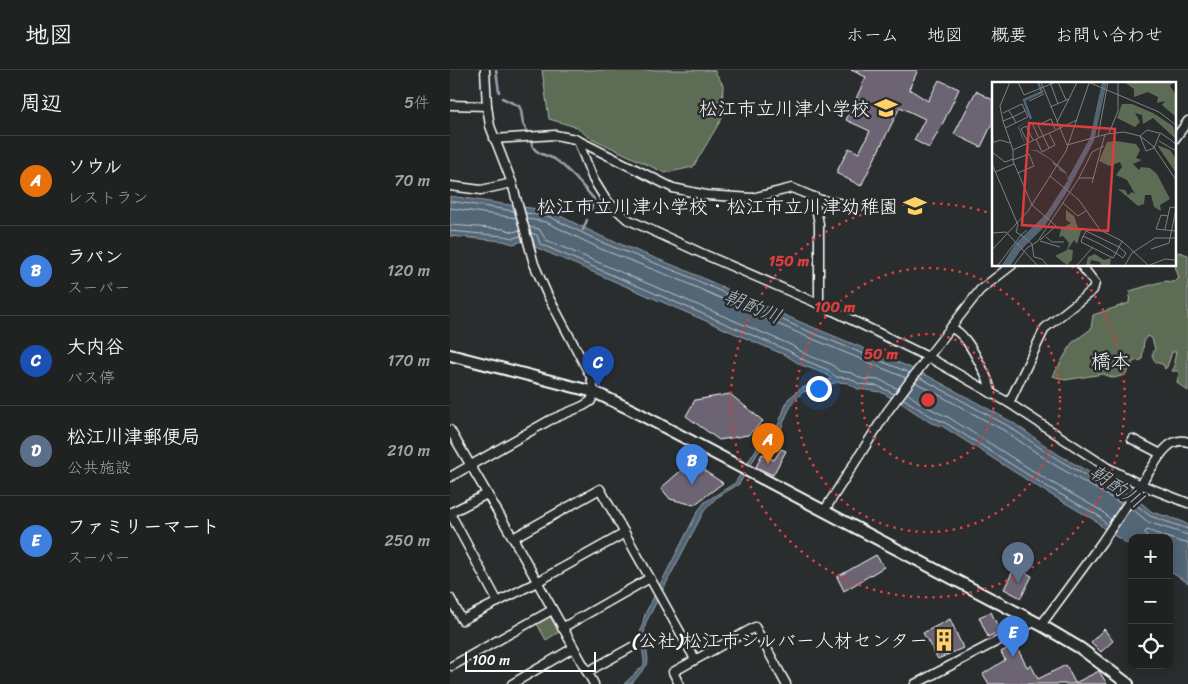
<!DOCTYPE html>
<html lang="ja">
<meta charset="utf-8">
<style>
:root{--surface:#202222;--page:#282a2a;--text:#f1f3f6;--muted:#a2a4a5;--line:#3d3f40;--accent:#0b8043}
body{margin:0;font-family:Sriracha,"Klee One",sans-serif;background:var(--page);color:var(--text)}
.controls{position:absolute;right:15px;bottom:15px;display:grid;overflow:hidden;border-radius:10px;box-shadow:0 2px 12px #0003}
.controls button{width:45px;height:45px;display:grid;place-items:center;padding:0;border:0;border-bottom:1px solid var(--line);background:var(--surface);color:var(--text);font:25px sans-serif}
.scale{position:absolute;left:15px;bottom:12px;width:131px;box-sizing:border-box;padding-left:5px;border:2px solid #fff;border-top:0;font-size:14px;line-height:18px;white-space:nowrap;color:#fff;-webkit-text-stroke:4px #2a2d2e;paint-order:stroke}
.you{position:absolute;left:368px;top:318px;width:18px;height:18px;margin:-12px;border:4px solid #fff;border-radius:50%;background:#1a73e8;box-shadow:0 0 0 8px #1a73e833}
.badge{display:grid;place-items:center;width:32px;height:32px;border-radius:50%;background:var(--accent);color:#fff;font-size:16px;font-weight:700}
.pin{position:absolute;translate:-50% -41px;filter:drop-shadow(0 1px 2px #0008)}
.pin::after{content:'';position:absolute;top:26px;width:18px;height:15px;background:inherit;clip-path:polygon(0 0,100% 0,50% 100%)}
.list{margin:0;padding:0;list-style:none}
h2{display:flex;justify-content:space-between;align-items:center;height:65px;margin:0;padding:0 20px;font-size:21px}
h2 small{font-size:16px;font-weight:400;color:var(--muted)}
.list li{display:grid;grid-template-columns:32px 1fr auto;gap:15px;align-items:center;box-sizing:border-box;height:90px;padding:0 20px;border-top:1px solid var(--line)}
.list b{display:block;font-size:19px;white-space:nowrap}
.list p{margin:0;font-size:16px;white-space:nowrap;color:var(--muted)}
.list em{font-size:16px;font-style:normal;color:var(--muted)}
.icon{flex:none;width:28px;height:28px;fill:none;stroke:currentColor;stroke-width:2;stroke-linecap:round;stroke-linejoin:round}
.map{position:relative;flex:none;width:738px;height:614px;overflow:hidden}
header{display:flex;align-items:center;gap:30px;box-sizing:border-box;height:70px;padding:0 25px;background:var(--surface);border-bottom:1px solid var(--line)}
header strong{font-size:24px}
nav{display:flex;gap:28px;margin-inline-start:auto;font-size:18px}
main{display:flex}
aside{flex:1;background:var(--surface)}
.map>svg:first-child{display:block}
</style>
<header>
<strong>地図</strong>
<nav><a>ホーム</a><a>地図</a><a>概要</a><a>お問い合わせ</a></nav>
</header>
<main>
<aside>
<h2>周辺<small>5件</small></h2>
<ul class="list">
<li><span class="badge" style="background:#e8710a">A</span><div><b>ソウル</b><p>レストラン</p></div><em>70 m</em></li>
<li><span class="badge" style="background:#3f7fe0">B</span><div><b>ラパン</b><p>スーパー</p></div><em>120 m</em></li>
<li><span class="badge" style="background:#1a4fb4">C</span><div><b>大内谷</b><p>バス停</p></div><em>170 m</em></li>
<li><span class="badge" style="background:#5c6f8a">D</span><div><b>松江川津郵便局</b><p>公共施設</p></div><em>210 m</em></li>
<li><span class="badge" style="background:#3f7fe0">E</span><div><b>ファミリーマート</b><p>スーパー</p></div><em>250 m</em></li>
</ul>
</aside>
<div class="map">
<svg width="738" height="614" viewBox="0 0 738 614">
<rect width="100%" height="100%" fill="#2a2d2e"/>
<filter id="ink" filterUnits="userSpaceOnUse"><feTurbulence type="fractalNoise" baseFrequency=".02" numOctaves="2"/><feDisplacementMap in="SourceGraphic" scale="10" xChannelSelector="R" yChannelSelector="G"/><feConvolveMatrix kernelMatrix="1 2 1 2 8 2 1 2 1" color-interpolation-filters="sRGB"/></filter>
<g filter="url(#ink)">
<g fill="#5d6c54" stroke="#aeb6aa">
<path d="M92,0H264L273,15L272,48L243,97L215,103L139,67L126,57L99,49Z"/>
<path d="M729,182L738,185V321L727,313L729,303L728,301H722L725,296L724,292L726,282H722L717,297L715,299L713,294C707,294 704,291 702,285L705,279L702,268L697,266L694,270L692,290L684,291L675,305L664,308L653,304L615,310L603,306L622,273L641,259L643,245L679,233L680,221L714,211L725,212L729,208L724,193V185Z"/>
<path d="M99,545L109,562L96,570L86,552Z"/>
</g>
<path fill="#536676" stroke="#98a3ad" d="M0,126L100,141L155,168L235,200L350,252L459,297L480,307L562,352L609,385L688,430L702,442L731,451L738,455V513L719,501V468H682V477L653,458L646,451L593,420L492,356L481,353L451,333L431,322L408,319L398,313L388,312L353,322C337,334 333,357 325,375L309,381L289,414L266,428L254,441L196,552L194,563L198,590L197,595L183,612L180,614H174L194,595V590L190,564L195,544L248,441L255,432L285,413L307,378L322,371L338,329L352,318L381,309L376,304L351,295L337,286L85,177L83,168L63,174L53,171L0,166Z"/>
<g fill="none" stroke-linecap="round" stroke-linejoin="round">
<g stroke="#bac2c8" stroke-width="1">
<path d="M0,131L64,141"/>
<path d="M0,138L66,148"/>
<path d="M75,143L98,146L153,173L233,204L348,257L460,303"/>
<path d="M77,149L96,152L151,179L230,210L346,262L456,308"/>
<path d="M0,155L54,159L63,162L70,160"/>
<path d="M79,157L89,159L96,170L341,275L357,285L381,294L389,301L402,303L412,309L430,310L448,319"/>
<path d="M0,161L54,166L63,168L71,166"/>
<path d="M81,163L87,165L90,174L339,281L354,290L378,300L386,307L400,308L409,314L428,316L444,324"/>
<path d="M469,307L558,356L607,389L675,428"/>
<path d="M465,312L555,361L603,394L672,434"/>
<path d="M457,323C469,333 484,341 498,347L599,411L652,441L661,450"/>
<path d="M453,328C464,336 482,348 494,352L596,416L649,446L657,455"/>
<path d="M684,433L700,446L738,459"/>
<path d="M681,438L698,452L738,465"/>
<path d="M698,468L695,463L697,460L731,472L738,473"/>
</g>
<g stroke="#98a3ad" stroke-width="2.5">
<path d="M46,0L49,22"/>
<path d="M52,28L69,36L71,40L73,54L79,65"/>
<path d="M81,71C83,84 95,84 104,89C118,97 133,117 144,129L141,140"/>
<path d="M133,160L137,150"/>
</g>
</g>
<g fill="#6c6373" stroke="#fff">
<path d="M401,0H468L459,19L478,31L489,10L509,19L492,55L479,78L464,70L475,49L450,37L411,116L386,103L399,78L409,83L420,61L396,50L416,7Z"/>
<path d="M526,21L543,30V52L531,77L504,64Z"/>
<path d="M280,324L313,351L298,365L269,370L236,346L245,330Z"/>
<path d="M331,379L336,381L323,405L306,397L312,384L324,390Z"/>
<path d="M242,391L251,392L256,402L273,413L244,435L220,429L211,418Z"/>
<path d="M426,485L434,497L394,521L387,507Z"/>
<path d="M568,499L582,506L571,528L554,519L563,501L566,503Z"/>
<path d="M541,542L550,561L538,567L529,547Z"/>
<path d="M500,549L513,578L488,589L473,563Z"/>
<path d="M654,559L663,571L651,582L641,572Z"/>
<path d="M565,574L577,597L581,595L588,609L616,595L625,613L649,601L657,614H539L533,604L555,590L551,582Z"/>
</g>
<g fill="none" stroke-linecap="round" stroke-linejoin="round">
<defs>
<g id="street">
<path d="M0,35L37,36"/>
<path d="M44,69L105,65L125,69L223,118L256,125L302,128L342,118L371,130L401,135"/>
<path d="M724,70L738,51"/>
<path d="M128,71L143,109L156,130L177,149L251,183L369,234V154L364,127"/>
<path d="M0,116L31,120L62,113"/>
<path d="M369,234L478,287L559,333L658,398L689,414L738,433"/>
<path d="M501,257C505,260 510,263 513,267C521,275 541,312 541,323"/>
<path d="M559,333L595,258L643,220L645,213L631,195"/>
<path d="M0,360L63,468L144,614"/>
<path d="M682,369L711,384"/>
<path d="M0,407L100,350L133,336L141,331L144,322L141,307L97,224L84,194L62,113L40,56L37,36L35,0"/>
<path d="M374,441L437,342L478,287L530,220L562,195"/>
<path d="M0,443L48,532"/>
<path d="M0,443L37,424"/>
<path d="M63,468L150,419L200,508L112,558"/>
<path d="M200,508L245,589"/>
<path d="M0,528L12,550L87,512L175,463"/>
<path d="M591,555L652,472L711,384C718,375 726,368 738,372"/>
<path d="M2,596L102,540"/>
<path d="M137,602L182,577"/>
<path d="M62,614L123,578"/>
<path d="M229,614L223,602L305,557L336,614"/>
<path d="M465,614L584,552"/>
</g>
<path id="secondary" d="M0,285L144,322L182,340L591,555L630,578L678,614"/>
</defs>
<use href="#street" stroke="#fff" stroke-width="11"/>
<use href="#secondary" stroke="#fff" stroke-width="14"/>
<use href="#street" stroke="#2a2d2e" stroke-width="8"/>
<use href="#secondary" stroke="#2a2d2e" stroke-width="10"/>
</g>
</g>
<g fill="none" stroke="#da3e3e" stroke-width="2.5" stroke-dasharray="2.5 5">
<circle cx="478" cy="330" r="66"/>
<circle cx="478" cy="330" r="132"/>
<path d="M622 196A197 197 0 1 1 542 144"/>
</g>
<defs>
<symbol id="school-bare" viewBox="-9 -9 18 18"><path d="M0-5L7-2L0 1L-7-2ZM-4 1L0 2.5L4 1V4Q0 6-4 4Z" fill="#ffd166" stroke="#2a2d2e" stroke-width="2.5" paint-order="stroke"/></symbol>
<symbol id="building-bare" viewBox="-9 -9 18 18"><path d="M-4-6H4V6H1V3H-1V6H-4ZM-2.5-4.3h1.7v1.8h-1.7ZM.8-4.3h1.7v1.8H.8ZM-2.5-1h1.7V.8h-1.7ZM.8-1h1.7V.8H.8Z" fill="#ffd166" stroke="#2a2d2e" stroke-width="2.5" paint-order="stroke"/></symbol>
</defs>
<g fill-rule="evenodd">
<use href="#school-bare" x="420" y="22" width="32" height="32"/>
<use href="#school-bare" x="449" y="120" width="32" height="32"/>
<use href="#building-bare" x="478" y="554" width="32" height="32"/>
</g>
<g text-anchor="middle" stroke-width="5" stroke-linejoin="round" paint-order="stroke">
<g font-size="19" fill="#fff" stroke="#2a2d2e" text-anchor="end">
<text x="420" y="45">松江市立川津小学校</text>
<text x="448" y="143">松江市立川津小学校・松江市立川津幼稚園</text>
<text x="478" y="577">(公社)松江市シルバー人材センター</text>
</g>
<g font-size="20" font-style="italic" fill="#b2bac1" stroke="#2a2d2e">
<text transform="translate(303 236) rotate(22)" y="7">朝酌川</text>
<text transform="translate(667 416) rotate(34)" y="7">朝酌川</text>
</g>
<g font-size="20" fill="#fff" stroke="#2a2d2e">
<text x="661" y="298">橋本</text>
</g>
</g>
<g transform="translate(542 12)">
<rect width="184" height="184" fill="#2a2d2e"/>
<path d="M132,0H181L178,4L184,13V35L170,23L173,19L165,21L166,15L156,10L142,15V7ZM130,22H140L161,31L181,44L184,57L161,36L151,42L150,33L143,31L148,40L143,45L125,36ZM124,59L144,62L148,68L144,76L150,78L141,82L147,88L149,85L158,86L165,92L178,117L168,123L169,129L162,125L159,113H153L152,122L146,124L126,107L133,108L136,113L140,110L143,112L135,98L124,93L130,85L128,80L118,84L107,79L115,60ZM165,63L178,68L184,77V91ZM74,128L82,134L86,146H90L85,162L82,158L76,167L81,168L80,178L75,183L63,174L75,168L77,161L71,154L67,155L69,147L79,141L74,138ZM103,172L112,178L119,176L118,183H109L108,180L99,178L98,182L103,183H94L96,175Z" fill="#5d6c54"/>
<path d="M110,0H115L102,59L75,110L52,145L28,169L19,183H10L23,162L54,132L76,98L74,92L67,88V86L62,83L59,78L44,69L38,68L36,66L30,56L26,45L41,35L27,45L33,61L38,68H45L59,77L74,90L76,96L98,56Z" fill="#536676"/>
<path fill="none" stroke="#536676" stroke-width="2.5" d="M39,37L32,18L50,10L46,0"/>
<path fill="none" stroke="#7f8182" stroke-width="1" d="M18,0L8,24L11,39L21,68V79L40,123M26,0L32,13L64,0M49,0L75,63L115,52L132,50L148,54L161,64L184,98M58,0L66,22M66,0L74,18M96,0L167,30L184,43M37,19L52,12M58,25L77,17L85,0M17,29L21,35L33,29M11,31L30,22L36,35L13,46M0,39L1,60M11,39L21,35L24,41M65,40L77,17M40,41L47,56M117,51L126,29V0M168,51L162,66L154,69L148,54L155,48L167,51H168L170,52L179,58L184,63M106,54L116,0M44,57L50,70L63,63L57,51M167,59L184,69M0,61L8,58L18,61M36,61L29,47L34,44L41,58M57,66L46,43L59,37L63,47M21,68L85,38M0,70L13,80L21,77M21,78L37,72L42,84L26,91M0,82L26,143L24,150L29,153L35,148M3,90L22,82M58,94L87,118L108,148L130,159L156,183M102,96H87L100,70L112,64M100,101L113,52M71,121L86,134L94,129M40,123L64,144L48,158M176,134L169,133L164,147L184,149M173,147L178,125L184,126M0,151L14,150L45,183M91,154L108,162L124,171L131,176L134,171L127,165L94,149L92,153L91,154L89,160L121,176L124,171L130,159M54,155L60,160H72M48,159L68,165M159,167L177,161L184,127M0,168L36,129L74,69L97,1M42,175L50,177L55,183M6,183L29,153L40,162L42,175M22,183L35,166L46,159L87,96M85,183L101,165M133,183L140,171L163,156H184M158,183L173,177L183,178"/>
<path fill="#da3e3e" fill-opacity="0.15" stroke="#da3e3e" stroke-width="2.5" d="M37,41L123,47L116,149L30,143Z"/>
<rect width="184" height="184" fill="none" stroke="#fff" stroke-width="2.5"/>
</g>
<circle cx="478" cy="330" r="8" fill="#da3e3e" stroke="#2a2d2e" stroke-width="2.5"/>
<g font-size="15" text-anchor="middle" font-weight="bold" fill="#da3e3e" stroke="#2a2d2e" stroke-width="5" stroke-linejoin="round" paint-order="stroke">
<text x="339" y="196">150 m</text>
<text x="385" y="242">100 m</text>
<text x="431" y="289">50 m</text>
</g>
</svg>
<div class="controls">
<button>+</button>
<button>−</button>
<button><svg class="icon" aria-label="locate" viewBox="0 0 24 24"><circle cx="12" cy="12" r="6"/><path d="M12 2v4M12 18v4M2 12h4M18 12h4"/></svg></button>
</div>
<div class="scale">100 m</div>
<div class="you"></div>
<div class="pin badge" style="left:318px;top:394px;background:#e8710a">A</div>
<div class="pin badge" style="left:242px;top:415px;background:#3f7fe0">B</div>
<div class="pin badge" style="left:148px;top:317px;background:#1a4fb4">C</div>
<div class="pin badge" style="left:568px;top:513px;background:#5c6f8a">D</div>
<div class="pin badge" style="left:563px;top:587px;background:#3f7fe0">E</div>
</div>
</main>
